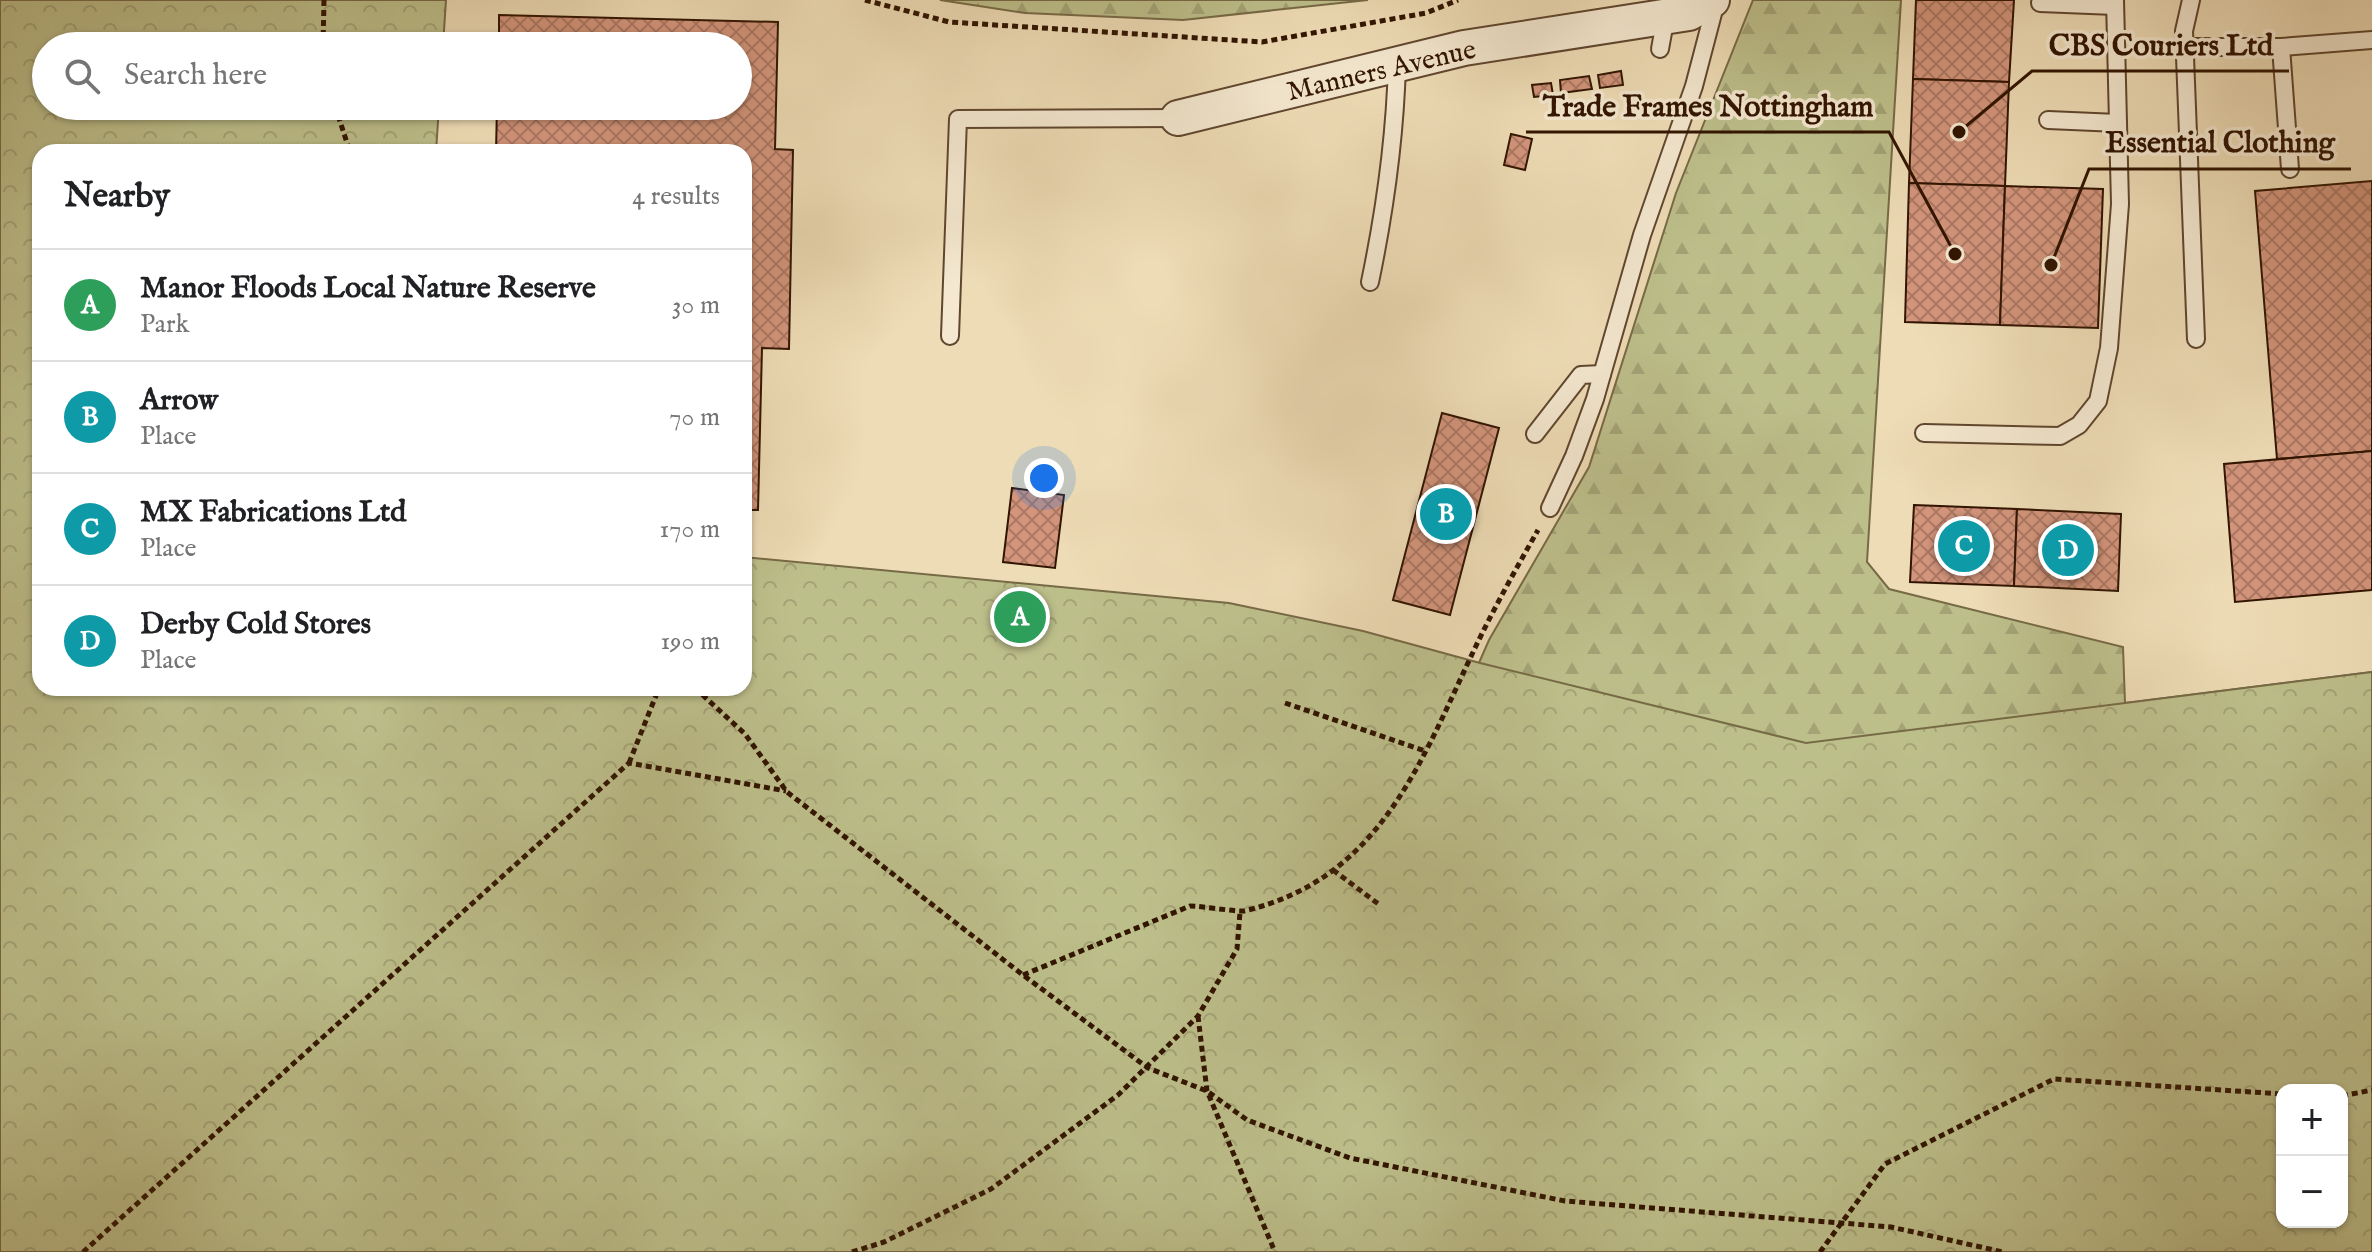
<!DOCTYPE html>
<meta charset="utf-8">
<style>
:root{--surface:#fff;--page:#f6f6f6;--text:#202124;--muted:#757577;--line:#e0e0e0;--accent:#b45309}
body{margin:0;font-family:"IM FELL English",serif;background:var(--page);color:var(--text)}
.controls{position:absolute;right:24px;bottom:24px;display:grid;overflow:hidden;border-radius:16px;box-shadow:0 2px 6px #0004}
.controls button{width:72px;height:72px;display:grid;place-items:center;padding:0;border:0;border-bottom:2px solid var(--line);background:var(--surface);color:var(--text);font:40px sans-serif}
.you{position:absolute;left:1044px;top:478px;width:28px;height:28px;margin:-20px;border:6px solid #fff;border-radius:50%;background:#1a73e8;box-shadow:0 0 0 12px #1a73e833}
.badge{display:grid;place-items:center;width:52px;height:52px;border-radius:50%;background:var(--accent);color:#fff;font-size:26px;font-weight:700}
.pin{position:absolute;translate:-50% -50%;border:4px solid #fff;box-shadow:0 2px 8px #0006}
.list{margin:0;padding:0;list-style:none}
h2{display:flex;justify-content:space-between;align-items:center;height:104px;margin:0;padding:0 32px;font-size:34px}
h2 small{font-size:26px;font-weight:400;color:var(--muted)}
.list li{display:grid;grid-template-columns:52px 1fr auto;gap:24px;align-items:center;box-sizing:border-box;height:112px;padding:0 32px;border-top:2px solid var(--line)}
.list b{display:block;font-size:30px;white-space:nowrap}
.list p{margin:0;font-size:26px;white-space:nowrap;color:var(--muted)}
.list em{font-size:26px;font-style:normal;color:var(--muted)}
.icon{flex:none;width:44px;height:44px;fill:none;stroke:currentColor;stroke-width:2;stroke-linecap:round;stroke-linejoin:round}
.map{position:relative;flex:none;width:2372px;height:1252px;overflow:hidden}
.search{position:absolute;background:var(--surface);box-shadow:0 2px 6px #0004;left:32px;top:32px;width:720px;height:88px;display:flex;align-items:center;gap:20px;box-sizing:border-box;padding:0 28px;border-radius:44px;color:var(--muted);font-size:30px}
.panel{position:absolute;background:var(--surface);box-shadow:0 2px 6px #0004;left:32px;top:144px;width:720px;height:552px;border-radius:24px}
.map>svg:first-child{display:block}
</style>
<div class="map">
<svg width="2372" height="1252" viewBox="0 0 2372 1252">
<defs>
<pattern id="forest-firs" width="22" height="20" patternUnits="userSpaceOnUse" patternTransform="scale(2)"><rect width="22" height="20" fill="#bdbf8b"/><path d="M5 1l3.5 6h-7zM16 11l3.5 6h-7z" fill="#a3a376"/></pattern>
<pattern id="park-crowns" width="20" height="18" patternUnits="userSpaceOnUse" patternTransform="scale(2)"><rect width="20" height="18" fill="#bdbf8b"/><path d="M2 6a3 3 0 1 1 6 0M12 15a3 3 0 1 1 6 0" fill="none" stroke="#a3a376"/></pattern>
<pattern id="building-cross-hatch" width="8" height="8" patternUnits="userSpaceOnUse" patternTransform="scale(2)"><rect width="8" height="8" fill="#d3957c"/><path d="M0 0l8 8M0 8l8-8" fill="none" stroke="#ac7863"/></pattern>
</defs>
<rect width="100%" height="100%" fill="#eedcb6"/>
<filter id="stains"><feTurbulence type="fractalNoise" baseFrequency=".0025" numOctaves="4"/><feColorMatrix values="0 0 0 0 .2 0 0 0 0 .09 0 0 0 0 .02 0 0 0 .5 -.17"/></filter>
<radialGradient id="worn" r=".72"><stop offset=".6" stop-color="#630" stop-opacity="0"/><stop offset="1" stop-color="#630" stop-opacity=".3"/></radialGradient>
<g fill="url(#forest-firs)" stroke="#776a46" stroke-width="2">
<path d="M940,0H1368L1183,20L1025,13Z"/>
<path d="M1753,0H1901L1867,562L1889,589L2123,647L2125,703L2372,672V824L1442,747L1489,640L1589,467L1676,193Z"/>
</g>
<path fill="url(#park-crowns)" stroke="#776a46" stroke-width="2" fill-rule="evenodd" d="M0,0H446L443,46H46V106H439L436,152H40V688H744V557L1229,603L1363,631L1480,663L1806,743L2372,672V1252H0ZM2282,1090H2342V1222H2282Z"/>
<g fill="url(#building-cross-hatch)" stroke="#311401" stroke-width="2">
<path d="M1916,0H2014L2009,82L1913,79Z"/>
<path d="M499,15L778,22L775,149L793,150L789,349L762,348L758,510H744V152H496L497,106H738V46H499Z"/>
<path d="M1621,71L1623,85L1600,88L1598,75Z"/>
<path d="M1589,76L1592,89L1561,93L1560,80Z"/>
<path d="M1913,79L2009,82L2005,186L1909,183Z"/>
<path d="M1551,83L1553,95L1534,97L1532,85Z"/>
<path d="M1511,134L1532,139L1525,170L1504,165Z"/>
<path d="M2372,181V451L2277,459L2255,191Z"/>
<path d="M1909,183L2005,186L2000,325L1905,322Z"/>
<path d="M2005,186L2103,189L2098,328L2000,325Z"/>
<path d="M1442,413L1499,428L1450,615L1393,600Z"/>
<path d="M2372,451V590L2235,602L2224,464Z"/>
<path d="M1012,488L1064,495L1055,568L1003,562Z"/>
<path d="M1914,505L2017,509L2014,586L1910,582Z"/>
<path d="M2017,509L2121,514L2118,591L2014,586Z"/>
</g>
<g fill="none" stroke-linecap="round" stroke-linejoin="round">
<defs>
<g id="lane">
<path d="M2191,0L2184,31L2196,339"/>
<path d="M2040,3L2115,6"/>
<path d="M2185,47H2281L2372,40"/>
<path d="M2281,47L2290,169"/>
<path d="M1660,49L1666,16"/>
<path d="M2048,120L2118,123"/>
<path d="M1370,282C1385,210 1395,138 1397,64"/>
<path d="M950,336L958,119L1178,118"/>
<path d="M1924,433L2060,436L2079,425L2098,401L2109,348L2120,204L2115,0"/>
<path d="M1535,434L1581,375L1602,374"/>
<path d="M1550,508L1574,456L1595,399L1642,235L1694,86L1716,2"/>
</g>
<path id="street" d="M1178,118L1464,48L1689,13L1712,0"/>
</defs>
<use href="#lane" stroke="#60462e" stroke-width="20"/>
<use href="#street" stroke="#60462e" stroke-width="38"/>
<g stroke="#311401" stroke-width="5" stroke-dasharray="6 4" stroke-linecap="butt">
<path d="M865,0L949,22L1262,42L1426,13L1458,0"/>
<path d="M323,46L324,0"/>
<path d="M335,106L350,152"/>
<path d="M695,688L745,734L787,792L1023,975L1148,1068L1207,1091L1247,1120L1350,1158L1565,1201L1891,1227L2003,1252"/>
<path d="M1285,703L1425,751"/>
<path d="M629,763L659,688"/>
<path d="M1333,870L1381,906"/>
<path d="M1023,975L1190,906C1202,906 1237,912 1244,911C1381,879 1421,761 1475,648C1494,608 1516,569 1538,530"/>
<path d="M1198,1016L1207,1091L1275,1252"/>
<path d="M2342,1096L2372,1090"/>
<path d="M83,1252L629,763L786,791"/>
<path d="M852,1252L884,1242L991,1189L1118,1095L1198,1016L1237,949L1240,912"/>
<path d="M1820,1252L1885,1164L2054,1079L2282,1094"/>
</g>
<use href="#lane" stroke="#f4e8d0" stroke-width="16"/>
<use href="#street" stroke="#f4e8d0" stroke-width="34"/>
</g>
<g text-anchor="middle" stroke-width="7" stroke-linejoin="round" paint-order="stroke">
<g font-size="28" fill="#311401" stroke="#f4e8d0">
<text transform="translate(1381 69) rotate(-13)" y="10">Manners Avenue</text>
</g>
</g>
<path fill="none" stroke="#311401" stroke-width="3" d="M1959 132L2032 71H2289M1955 254L1889 132H1526M2051 265L2089 169H2351"/>
<g fill="#311401" stroke="#f4e8d0" stroke-width="3">
<circle cx="1959" cy="132" r="8"/>
<circle cx="1955" cy="254" r="8"/>
<circle cx="2051" cy="265" r="8"/>
</g>
<g font-size="30" text-anchor="middle" font-weight="bold" fill="#311401" stroke="#f4e8d0" stroke-width="7" stroke-linejoin="round" paint-order="stroke">
<text x="2161" y="55">CBS Couriers Ltd</text>
<text x="1708" y="116">Trade Frames Nottingham</text>
<text x="2220" y="152">Essential Clothing</text>
</g>
<rect width="100%" height="100%" filter="url(#stains)"/>
<rect width="100%" height="100%" fill="url(#worn)"/>
</svg>
<div class="controls">
<button>+</button>
<button>−</button>
</div>
<div class="you"></div>
<div class="pin badge" style="left:1020px;top:617px;background:#2e9e5b">A</div>
<div class="pin badge" style="left:1446px;top:514px;background:#0f9aa8">B</div>
<div class="pin badge" style="left:1964px;top:546px;background:#0f9aa8">C</div>
<div class="pin badge" style="left:2068px;top:550px;background:#0f9aa8">D</div>
<div class="search"><svg class="icon" aria-label="search" viewBox="0 0 24 24"><circle cx="10" cy="10" r="6"/><path d="M15 15l6 6"/></svg>Search here</div>
<section class="panel">
<h2>Nearby<small>4 results</small></h2>
<ul class="list">
<li><span class="badge" style="background:#2e9e5b">A</span><div><b>Manor Floods Local Nature Reserve</b><p>Park</p></div><em>30 m</em></li>
<li><span class="badge" style="background:#0f9aa8">B</span><div><b>Arrow</b><p>Place</p></div><em>70 m</em></li>
<li><span class="badge" style="background:#0f9aa8">C</span><div><b>MX Fabrications Ltd</b><p>Place</p></div><em>170 m</em></li>
<li><span class="badge" style="background:#0f9aa8">D</span><div><b>Derby Cold Stores</b><p>Place</p></div><em>190 m</em></li>
</ul>
</section>
</div>
